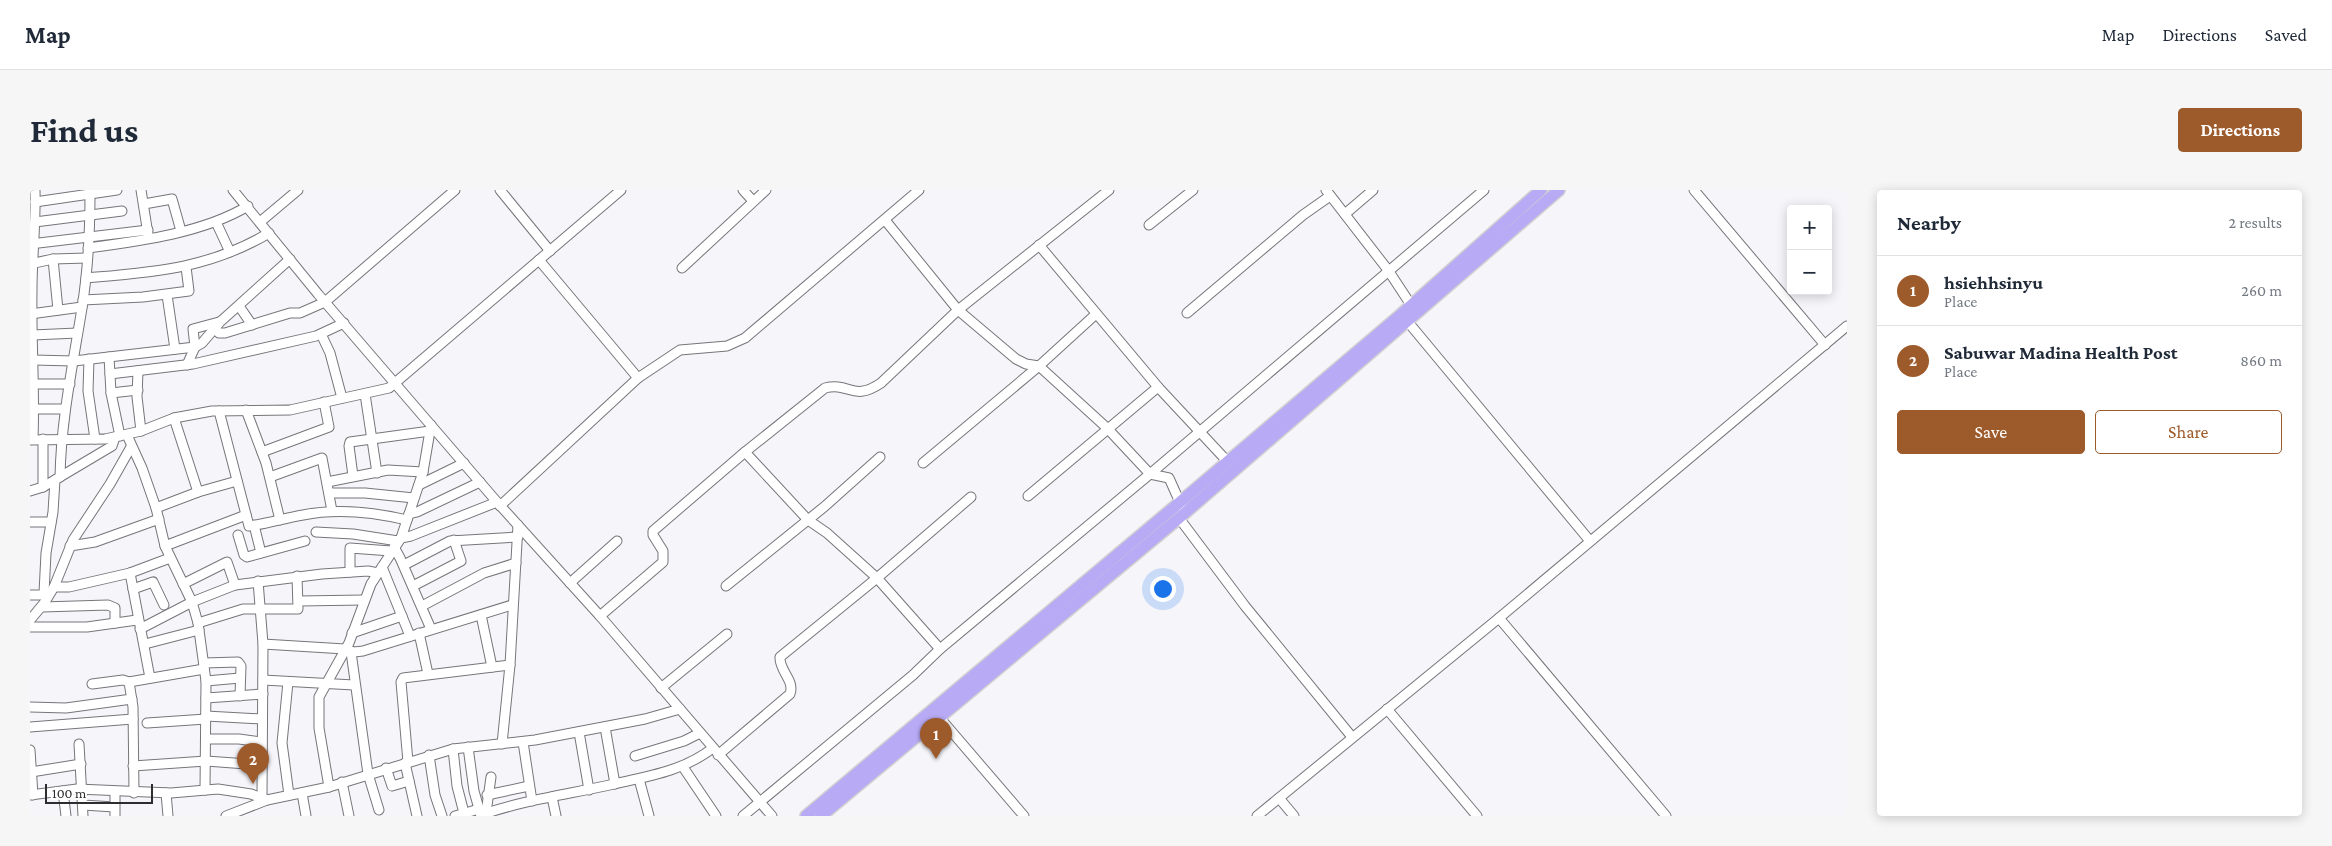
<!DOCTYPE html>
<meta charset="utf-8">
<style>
:root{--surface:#fff;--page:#f6f6f7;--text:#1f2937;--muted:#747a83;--line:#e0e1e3;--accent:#9d5a2a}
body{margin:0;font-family:"Crimson Pro",serif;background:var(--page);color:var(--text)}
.controls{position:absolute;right:15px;top:15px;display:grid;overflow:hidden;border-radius:5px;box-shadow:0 2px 12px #0003}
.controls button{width:45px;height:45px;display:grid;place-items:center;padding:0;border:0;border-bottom:1px solid var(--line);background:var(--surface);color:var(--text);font:25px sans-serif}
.scale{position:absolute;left:15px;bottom:12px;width:108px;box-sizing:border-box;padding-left:5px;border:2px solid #2d2d2f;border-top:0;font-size:14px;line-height:18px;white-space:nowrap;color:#2d2d2f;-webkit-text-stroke:4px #fff;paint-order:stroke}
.you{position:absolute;left:1132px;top:398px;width:18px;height:18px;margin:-12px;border:4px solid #fff;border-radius:50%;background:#1a73e8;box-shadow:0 0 0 8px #1a73e833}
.badge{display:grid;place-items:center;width:32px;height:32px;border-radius:50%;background:var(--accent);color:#fff;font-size:16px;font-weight:700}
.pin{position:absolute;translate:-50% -41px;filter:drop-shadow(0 1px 2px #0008)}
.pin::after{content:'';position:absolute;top:26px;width:18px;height:15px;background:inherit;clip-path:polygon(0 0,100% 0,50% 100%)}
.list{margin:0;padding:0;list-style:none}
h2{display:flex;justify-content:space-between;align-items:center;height:65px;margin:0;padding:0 20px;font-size:21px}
h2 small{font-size:16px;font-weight:400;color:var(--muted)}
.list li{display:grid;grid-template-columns:32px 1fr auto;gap:15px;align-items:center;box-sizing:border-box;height:70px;padding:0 20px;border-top:1px solid var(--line)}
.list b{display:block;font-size:19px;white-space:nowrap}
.list p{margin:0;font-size:16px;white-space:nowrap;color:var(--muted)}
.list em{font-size:16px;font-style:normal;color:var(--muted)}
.actions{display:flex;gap:10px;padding:15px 20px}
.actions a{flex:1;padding:11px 0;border:1px solid var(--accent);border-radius:5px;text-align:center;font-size:18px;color:var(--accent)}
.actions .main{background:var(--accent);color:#fff}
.map{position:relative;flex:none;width:1817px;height:626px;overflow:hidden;border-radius:5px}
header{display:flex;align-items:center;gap:30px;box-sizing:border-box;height:70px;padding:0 25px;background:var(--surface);border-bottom:1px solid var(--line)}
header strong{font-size:24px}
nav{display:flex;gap:28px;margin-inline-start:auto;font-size:18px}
.intro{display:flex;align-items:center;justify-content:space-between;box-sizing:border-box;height:120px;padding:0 30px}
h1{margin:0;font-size:35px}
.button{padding:12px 22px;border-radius:5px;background:var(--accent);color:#fff;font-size:18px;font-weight:700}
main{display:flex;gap:30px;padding:0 30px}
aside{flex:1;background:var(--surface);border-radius:5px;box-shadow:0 2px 12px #0003}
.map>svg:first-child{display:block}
</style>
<header>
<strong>Map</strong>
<nav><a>Map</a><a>Directions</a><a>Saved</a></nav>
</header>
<div class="intro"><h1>Find us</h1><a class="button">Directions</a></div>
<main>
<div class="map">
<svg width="1817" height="626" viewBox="0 0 1817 626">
<rect width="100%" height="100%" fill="#f5f5fa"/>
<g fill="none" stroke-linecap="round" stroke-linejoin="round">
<defs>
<g id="minor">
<path d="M111,0L118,44"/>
<path d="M203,0L288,104L467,312L570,426L742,626"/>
<path d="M470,0L520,61"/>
<path d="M713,0L723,11"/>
<path d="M1296,0L1358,80L1381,115"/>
<path d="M1664,0L1795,155"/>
<path d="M5,12L87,0"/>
<path d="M114,14L142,9L151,41"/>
<path d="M1315,24L1343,0"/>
<path d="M855,30L928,120L986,169L996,174L1009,176L1077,238L1120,284L1139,288L1152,317"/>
<path d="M5,32L92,21"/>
<path d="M186,32L200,62"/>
<path d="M230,32L268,0"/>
<path d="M1119,35L1163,0"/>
<path d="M0,54L118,40"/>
<path d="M1009,55L1128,197L1197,271"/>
<path d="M58,58C110,51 173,43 218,16"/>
<path d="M23,69L28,120"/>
<path d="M509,70L608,188"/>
<path d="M0,74L23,69L57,68"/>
<path d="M652,78L736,0"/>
<path d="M56,88C124,82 178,79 239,43"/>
<path d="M137,105L145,159"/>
<path d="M53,110L113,107L159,101L156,77"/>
<path d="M209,116L222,135"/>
<path d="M1157,123L1273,25L1300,6"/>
<path d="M0,124L52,117"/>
<path d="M1373,126L1560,351"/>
<path d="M184,138L189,143H195L260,123H270L295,112L425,0"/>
<path d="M291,144L300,163L312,208"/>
<path d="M3,145L47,143"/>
<path d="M79,167L81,203L90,246"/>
<path d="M59,169L58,201L65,249"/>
<path d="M3,170L44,171L165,157L172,153L190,132L260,69"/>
<path d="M157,175L165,157L163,139L189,132"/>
<path d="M108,181L107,207L111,241"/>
<path d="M80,184L163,174L286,146L314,133"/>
<path d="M4,194H40"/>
<path d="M81,203L108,200"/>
<path d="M335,204L347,283"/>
<path d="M4,219H35"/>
<path d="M216,220L236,273L250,330"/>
<path d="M189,221L219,336C237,334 255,328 273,325C307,318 343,322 377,330"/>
<path d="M144,228L168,302"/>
<path d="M97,245L112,278L126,318L135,356L162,412L168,433L176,491L175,600"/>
<path d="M3,249C5,199 1,150 2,100C2,66 6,33 5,0"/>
<path d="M0,250L75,249L111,241L144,228L182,221L260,220L359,198L591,0"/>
<path d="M232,262L299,237L294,212"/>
<path d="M715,262L778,330L797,343L847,388L910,459"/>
<path d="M893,273L1009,176L1066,124"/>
<path d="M323,286L319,256L320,252L400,241"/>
<path d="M30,287C31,230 43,174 52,118C58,80 60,42 60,4"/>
<path d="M240,287L292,268L302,321"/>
<path d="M297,292L358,280L393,282"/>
<path d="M389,295L434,273"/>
<path d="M13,297V249"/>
<path d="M0,301L13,297L82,256L85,247"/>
<path d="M299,303H335L384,308"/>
<path d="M998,306L1128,197"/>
<path d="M470,316L608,188L650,160L697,156L715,148L889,0"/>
<path d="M126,318L168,302L207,291"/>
<path d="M379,324L387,322L450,292"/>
<path d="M1149,328L1215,416L1322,547"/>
<path d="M0,332H21"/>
<path d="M224,335L231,363"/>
<path d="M286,342L323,344L368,351"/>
<path d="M208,345L214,365L217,367L275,351"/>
<path d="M371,348L381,346L467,312"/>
<path d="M40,356L65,352L129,329"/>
<path d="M135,356L216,325"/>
<path d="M364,357L370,368L401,439"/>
<path d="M374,375L420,351L488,347"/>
<path d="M352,377L380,446"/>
<path d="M320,382V358L361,361"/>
<path d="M100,383L120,488"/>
<path d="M228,391L233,454L232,607"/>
<path d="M540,393L587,351"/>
<path d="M153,394L197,372L205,395"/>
<path d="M383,396L431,371L424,350"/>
<path d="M696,396L794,317L850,267"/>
<path d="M24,397H39L100,383L140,368"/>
<path d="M103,399L123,392L134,415"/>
<path d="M0,405H13L14,403L16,363L23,322L25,290"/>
<path d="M269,411L334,410"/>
<path d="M392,416L454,383L486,373"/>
<path d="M12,417L78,415L85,418V433"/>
<path d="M451,425L462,477"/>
<path d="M570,426L633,372V361L623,345V341L715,262L795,198C820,192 823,212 851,193L928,120L1079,0"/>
<path d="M1469,428L1636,626"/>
<path d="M0,430L15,412L24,397L43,350L80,294L101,257"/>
<path d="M168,433L213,419H268L267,386"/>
<path d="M0,437H57L107,430"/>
<path d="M110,439L162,412L205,395L292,384L338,381L348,383"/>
<path d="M322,443L372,426"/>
<path d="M389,443L398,484"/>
<path d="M115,454L169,440"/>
<path d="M233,454L315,459L324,462L333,461L482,415"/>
<path d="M321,462L338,584L349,620"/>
<path d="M174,473L208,472L211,476L210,506"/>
<path d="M233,490L324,495"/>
<path d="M176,491L210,488"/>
<path d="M99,492L174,479"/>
<path d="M258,492L252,553L259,605"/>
<path d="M62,494L93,490L99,492L103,517L104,603"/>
<path d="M631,498L697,444"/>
<path d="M176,508L233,504"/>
<path d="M0,517L36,518L102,509"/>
<path d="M1357,519L1447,626"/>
<path d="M176,526L232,529"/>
<path d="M910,528L994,626"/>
<path d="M117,533L176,529"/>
<path d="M0,537L103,529"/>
<path d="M575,537L585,594"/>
<path d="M549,542L559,600"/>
<path d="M176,549H209L231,552"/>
<path d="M493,552L502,611"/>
<path d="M49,554L53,626"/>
<path d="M472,554L480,475L488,335"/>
<path d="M438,557L444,601L451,626"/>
<path d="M423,559L427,596L434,623"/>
<path d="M0,560L3,605"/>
<path d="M399,565L405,605L412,626"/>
<path d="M688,565L760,504C765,490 749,481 750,467L847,388L941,307"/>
<path d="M605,566L654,551L670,543"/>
<path d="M378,572L371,492L373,488L480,475"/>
<path d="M375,573L387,626"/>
<path d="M103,576L176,571L231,575"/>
<path d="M653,577L686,626"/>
<path d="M356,578L362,596L379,591"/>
<path d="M1,582L51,574"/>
<path d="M609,589L619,626"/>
<path d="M312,592L319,626"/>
<path d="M299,597L289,538V507L319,453L341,394L371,348L393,282L401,235"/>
<path d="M33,601L36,626"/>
<path d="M136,603L138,626"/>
<path d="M272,603L276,626"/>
<path d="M0,605L47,599L141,603L188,599L221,604L237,610"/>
<path d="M457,605L499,596"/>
<path d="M522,607L526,626"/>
<path d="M1249,608L1264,626"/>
<path d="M53,615L84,617"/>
<path d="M456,623L461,587"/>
<path d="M451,625C494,610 540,604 584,594C620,586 653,581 683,558"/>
<path d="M85,626V602"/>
<path d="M196,626L237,610L299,597L423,559L505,550L615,529L650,519"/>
<path d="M425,626L449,619"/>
<path d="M713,626L883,485L910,459L1120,284L1454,0"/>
<path d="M1227,626L1469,428L1817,136"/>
</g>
<g id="major">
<path d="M776,626L1149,313L1368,127L1511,0"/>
<path d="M791,626L1149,328L1529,0"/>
</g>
</defs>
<use href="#minor" stroke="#76757a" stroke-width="11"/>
<use href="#major" stroke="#d1d1d1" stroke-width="14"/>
<use href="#minor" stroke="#fff" stroke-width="9"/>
<use href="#major" stroke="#b8aaf4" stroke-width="11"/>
</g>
</svg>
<div class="controls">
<button>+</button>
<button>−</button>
</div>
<div class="scale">100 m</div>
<div class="you"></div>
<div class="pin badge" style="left:906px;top:569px">1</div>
<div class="pin badge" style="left:223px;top:594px">2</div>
</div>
<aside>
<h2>Nearby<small>2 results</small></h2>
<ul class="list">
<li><span class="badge">1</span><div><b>hsiehhsinyu</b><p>Place</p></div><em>260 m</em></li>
<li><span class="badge">2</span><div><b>Sabuwar Madina Health Post</b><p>Place</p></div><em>860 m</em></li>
</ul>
<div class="actions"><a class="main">Save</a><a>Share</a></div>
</aside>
</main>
